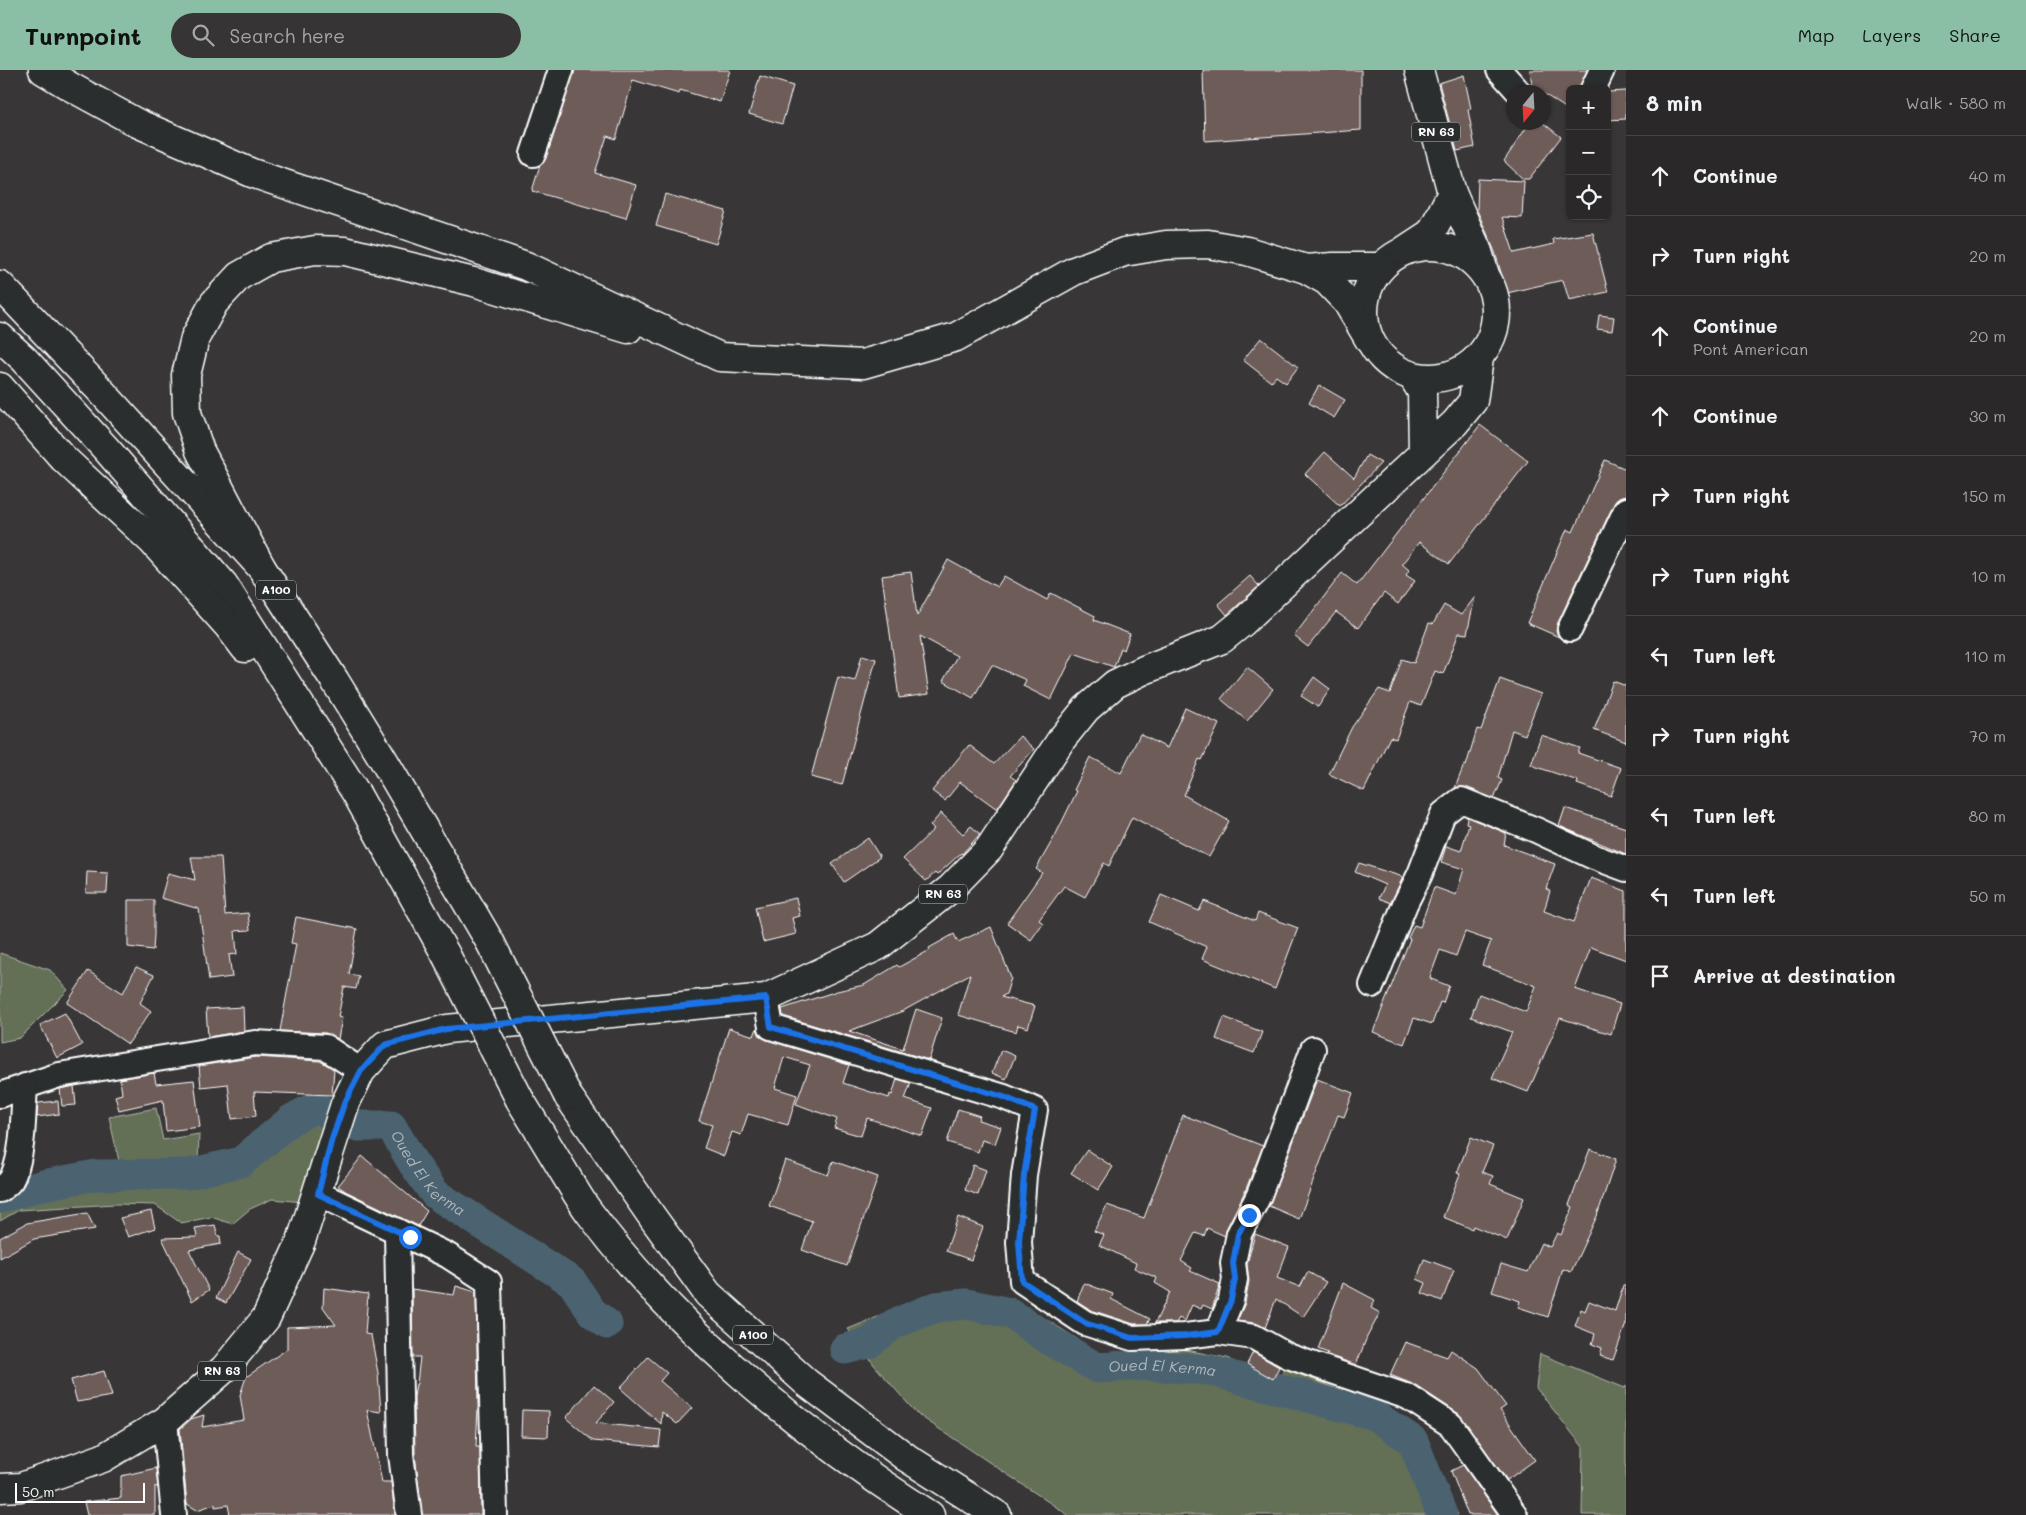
<!DOCTYPE html>
<meta charset="utf-8">
<style>
:root{--surface:#2a2829;--page:#363435;--text:#f1f3f6;--muted:#a5a6a8;--line:#464446;--accent:#8abfa5}
body{margin:0;font-family:Mali,sans-serif;background:var(--page);color:var(--text)}
.controls{position:absolute;right:15px;top:15px;display:grid;overflow:hidden;border-radius:8px;box-shadow:0 1px 4px #0004}
.controls button{width:45px;height:45px;display:grid;place-items:center;padding:0;border:0;border-bottom:1px solid var(--line);background:var(--surface);color:var(--text);font:25px sans-serif}
.compass{position:absolute;left:1506px;top:15px;width:45px;height:45px;border-radius:50%;background:var(--surface);box-shadow:0 1px 4px #0004;rotate:198deg}
.scale{position:absolute;left:15px;bottom:12px;width:130px;box-sizing:border-box;padding-left:5px;border:2px solid #fff;border-top:0;font-size:14px;line-height:18px;white-space:nowrap;color:#fff;-webkit-text-stroke:4px #2a2d2e;paint-order:stroke}
.stop{position:absolute;width:15px;height:15px;margin:-11px;border:4px solid #1a73e8;border-radius:50%;background:#fff}
.stop.end{background:#1a73e8;border-color:#fff;box-shadow:0 1px 5px #0008}
.list{margin:0;padding:0;list-style:none}
h2{display:flex;justify-content:space-between;align-items:center;height:65px;margin:0;padding:0 20px;font-size:21px}
h2 small{font-size:16px;font-weight:400;color:var(--muted)}
.list li{display:grid;grid-template-columns:32px 1fr auto;gap:15px;align-items:center;box-sizing:border-box;height:80px;padding:0 20px;border-top:1px solid var(--line)}
.list b{display:block;font-size:19px;white-space:nowrap}
.list p{margin:0;font-size:16px;white-space:nowrap;color:var(--muted)}
.list em{font-size:16px;font-style:normal;color:var(--muted)}
.icon{flex:none;width:28px;height:28px;fill:none;stroke:currentColor;stroke-width:2;stroke-linecap:round;stroke-linejoin:round}
.map{position:relative;flex:none;width:1626px;height:1445px;overflow:hidden}
header{display:flex;align-items:center;gap:30px;box-sizing:border-box;height:70px;padding:0 25px;background:var(--accent);color:#111}
header strong{font-size:24px}
nav{display:flex;gap:28px;margin-inline-start:auto;font-size:18px}
.search{width:350px;height:45px;background:var(--page);display:flex;align-items:center;gap:12px;box-sizing:border-box;padding:0 18px;border-radius:28px;color:var(--muted);font-size:19px}
main{display:flex}
aside{flex:1;background:var(--surface)}
.map>svg:first-child{display:block}
</style>
<header>
<strong>Turnpoint</strong>
<div class="search"><svg class="icon" aria-label="search" viewBox="0 0 24 24"><circle cx="10" cy="10" r="6"/><path d="M15 15l6 6"/></svg>Search here</div>
<nav><a>Map</a><a>Layers</a><a>Share</a></nav>
</header>
<main>
<div class="map">
<svg width="1626" height="1445" viewBox="0 0 1626 1445">
<rect width="100%" height="100%" fill="#383637"/>
<filter id="ink" filterUnits="userSpaceOnUse"><feTurbulence type="fractalNoise" baseFrequency=".02" numOctaves="2"/><feDisplacementMap in="SourceGraphic" scale="10" xChannelSelector="R" yChannelSelector="G"/><feConvolveMatrix kernelMatrix="1 2 1 2 8 2 1 2 1" color-interpolation-filters="sRGB"/></filter>
<g filter="url(#ink)">
<g fill="#646f56" stroke="#b2b7aa">
<path d="M0,883L50,900L68,920L20,968L0,972Z"/>
<path d="M156,1038L163,1070L199,1064L198,1093L181,1097L121,1100L109,1047Z"/>
<path d="M315,1047L328,1048L304,1132L272,1129L250,1139L232,1154L211,1147L181,1153L155,1135L115,1134L19,1140L0,1151V1129L102,1113L195,1110L262,1091L290,1060Z"/>
<path d="M991,1227L1044,1248L1099,1283L1181,1279L1227,1288L1274,1314L1285,1299L1377,1334L1422,1365L1458,1445H1068L917,1344L875,1296L848,1259L917,1231Z"/>
<path d="M1540,1284L1625,1318L1626,1316V1445H1582L1583,1377L1536,1318Z"/>
</g>
<g fill="none" stroke-linecap="round" stroke-linejoin="round">
<g stroke="#4b646f" stroke-width="31">
<path id="s1" d="M0,1128L43,1115L96,1105L188,1104L241,1092L291,1050L315,1037L355,1056H391L413,1093L435,1124L572,1212L592,1242L607,1254"/>
<path id="s2" d="M845,1279L869,1273L894,1254L936,1237L966,1234L1010,1243L1051,1271L1097,1298L1146,1295L1209,1300L1374,1345L1413,1371L1442,1445"/>
</g>
</g>
<g fill="#6e5b59" stroke="#fff">
<path d="M574,0H730L720,32L680,20L679,24L633,10L616,69L607,66L595,103L636,115L626,148L532,121L540,95L546,88Z"/>
<path d="M1203,0H1361V60L1205,71Z"/>
<path d="M1530,0H1587L1579,19H1570V41L1532,16Z"/>
<path d="M1464,5L1471,39L1468,40L1475,77L1457,81L1439,13Z"/>
<path d="M760,6L793,16L782,54L749,44Z"/>
<path d="M1626,21V49L1607,50V22Z"/>
<path d="M1530,52H1542L1561,67L1529,109H1523L1504,91Z"/>
<path d="M1478,109L1524,111L1522,148L1502,147L1514,183L1554,174L1553,169L1593,163L1608,222L1569,230L1563,210L1507,223L1495,182L1477,140Z"/>
<path d="M665,124L726,141L716,174L656,156Z"/>
<path d="M1599,245L1614,247L1612,261L1597,259Z"/>
<path d="M1261,268L1298,297L1286,313L1276,306L1271,312L1243,290Z"/>
<path d="M1319,315L1345,330L1334,348L1309,333Z"/>
<path d="M1480,355L1528,391L1449,494L1419,472L1402,494L1409,500L1406,505L1415,511L1398,534L1384,523L1358,558L1336,542L1308,577L1294,566L1342,503L1357,515Z"/>
<path d="M1325,382L1354,408L1367,385L1381,393L1340,436L1305,404Z"/>
<path d="M1605,390L1626,399V426L1619,428L1614,434L1558,553L1556,561L1559,567L1527,553L1567,459L1573,462Z"/>
<path d="M948,490L997,517L1004,506L1047,530L1051,523L1095,546L1094,550L1130,564L1124,580L1121,578L1114,597L1074,583L1051,630L1023,616L1026,610L992,595L973,628L943,611L957,586L920,566L929,624L899,628L882,506L911,502L917,546Z"/>
<path d="M1250,506L1259,516L1227,545L1218,534Z"/>
<path d="M1475,527L1467,564L1459,563L1443,604L1435,601L1421,636L1410,632L1396,669L1390,667L1364,721L1329,704L1352,657L1379,619L1390,623L1402,589L1414,593L1429,553L1433,554L1444,535L1461,545Z"/>
<path d="M862,585L876,589L842,715L811,707L838,607L855,611Z"/>
<path d="M1247,597L1273,619L1247,651L1221,629Z"/>
<path d="M1314,607L1330,619L1318,637L1301,626Z"/>
<path d="M1500,609L1541,624L1525,665L1512,660L1498,708L1502,710L1494,729L1466,717L1455,718L1464,695L1466,696L1477,659L1481,660Z"/>
<path d="M1613,611L1626,616V672L1594,660Z"/>
<path d="M1185,638L1219,654L1202,690L1199,689L1184,725L1229,751L1209,787L1132,747L1109,796L1104,793L1085,827L1064,816L1039,850L1043,853L1031,870L1007,853L1042,803L1036,799L1056,764L1077,721L1074,720L1090,687L1121,703L1140,664L1167,678Z"/>
<path d="M1541,665L1580,678L1578,683L1621,698L1611,726L1577,714L1578,711L1531,695Z"/>
<path d="M1020,666L1034,679L1010,706L1016,710L997,739L960,712L945,731L932,721L969,675L994,694Z"/>
<path d="M1565,738L1626,758V784L1559,756Z"/>
<path d="M941,743L963,764L971,756L980,764L962,784L961,783L937,805L935,803L926,811L903,789L934,759L930,756Z"/>
<path d="M1467,747L1506,763L1504,775L1555,794L1546,819L1550,821L1544,841L1574,852L1591,808L1626,821V890L1591,877L1575,919L1620,934L1611,964L1560,948L1528,1022L1492,1008L1512,962L1471,947L1479,924L1526,942L1536,916L1482,895L1491,871L1465,862L1456,886L1440,880L1430,907L1431,909L1449,916L1443,933L1440,932L1432,954L1414,948L1404,974L1373,962L1410,869L1408,868L1414,855L1420,857L1434,817L1456,825L1464,799L1441,792L1446,776L1461,781L1469,754L1466,753Z"/>
<path d="M868,768L880,787L844,812L832,794Z"/>
<path d="M191,787H221L225,845L248,843L250,860L235,861L237,884L229,885L232,907L209,910L199,839L161,828L168,803L195,810Z"/>
<path d="M1359,793L1403,807L1391,833L1379,828L1385,815L1355,802Z"/>
<path d="M87,802L108,803L107,823H86Z"/>
<path d="M1161,825L1199,841L1204,831L1255,851L1258,843L1298,858L1275,919L1202,889L1207,877L1149,852Z"/>
<path d="M796,828L800,846L792,848L796,864L763,872L755,837Z"/>
<path d="M128,830H154V865L153,880L128,877Z"/>
<path d="M296,847L357,859L349,904L359,906L356,919L344,917L338,947L342,948L338,969L326,963L280,961L296,874L291,873Z"/>
<path d="M991,857L1011,908L1006,924L1001,927L1035,936L1028,958L1018,955L1016,962L958,945L970,904L903,941L849,961L903,979L916,939L942,948L929,990L783,946L782,939L837,921L864,915L897,895L899,897L930,880L929,878L954,864L958,872Z"/>
<path d="M136,897L154,905L140,933L151,941L128,974L67,933L88,901L123,923Z"/>
<path d="M243,937L244,961L208,967L206,939Z"/>
<path d="M65,943L82,975L57,988L40,955Z"/>
<path d="M1224,947L1262,962L1254,983L1216,969Z"/>
<path d="M729,958L754,966L757,958L760,966L767,970L849,995L843,1013L889,1028L890,1024L892,1025L897,1009L911,1013L905,1029L932,1038L922,1066L867,1048L861,1066L834,1058L837,1049L796,1034L810,995L784,987L775,1018L797,1025L788,1055L748,1044L741,1065L732,1062L724,1086L704,1078L712,1055L699,1051Z"/>
<path d="M1001,980L1015,986L1006,1009L992,1003Z"/>
<path d="M256,987L320,991L334,999L332,1025L254,1022L256,1046L232,1049L228,1014L201,1017L199,996Z"/>
<path d="M154,1003L156,1014L194,1010L200,1057L166,1061L163,1030L119,1040L115,1026L122,1024L120,1009Z"/>
<path d="M1317,1009L1353,1023L1344,1047L1338,1045L1299,1149L1269,1136Z"/>
<path d="M74,1016L76,1035L62,1036L60,1019Z"/>
<path d="M58,1031L59,1044L37,1047L38,1033Z"/>
<path d="M958,1039L980,1046L978,1050L1001,1057L995,1074L982,1070L978,1082L947,1072Z"/>
<path d="M1183,1045L1263,1076L1246,1119L1227,1158L1225,1166L1207,1158L1204,1166L1195,1163L1181,1191L1192,1198L1190,1201L1220,1214L1212,1239L1203,1235L1201,1239L1192,1235L1185,1251L1179,1248L1176,1253H1155L1170,1222L1155,1213L1157,1208L1134,1198L1136,1193L1099,1175L1104,1165L1094,1161L1107,1135L1144,1148Z"/>
<path d="M1471,1067L1493,1076L1482,1102L1493,1106L1490,1114L1524,1128L1507,1170L1473,1156L1472,1159L1443,1147L1460,1104L1457,1103Z"/>
<path d="M1590,1079L1616,1089L1597,1146L1571,1202L1563,1199L1548,1247L1518,1237L1520,1231L1492,1222L1501,1194L1528,1202L1541,1173L1550,1177L1557,1163L1561,1165L1573,1137L1569,1135Z"/>
<path d="M1087,1080L1113,1097L1098,1120L1071,1103Z"/>
<path d="M362,1086L427,1141L418,1156L347,1122L338,1116Z"/>
<path d="M785,1090L828,1105L833,1091L878,1107L847,1196L802,1180L812,1151L769,1136Z"/>
<path d="M973,1095L986,1100L978,1125L965,1120Z"/>
<path d="M151,1141L155,1158L128,1167L120,1148Z"/>
<path d="M87,1143L95,1159L34,1169L0,1188V1168L27,1153Z"/>
<path d="M958,1147L983,1157L971,1190L946,1181Z"/>
<path d="M215,1155L218,1166H220L221,1174L189,1180L209,1220L192,1231L162,1168L197,1167L195,1158Z"/>
<path d="M1255,1164L1289,1177L1277,1208L1300,1217L1308,1202L1326,1212L1303,1247L1276,1229L1265,1258L1256,1253L1237,1251L1245,1233L1249,1211L1247,1194Z"/>
<path d="M238,1182L251,1189L226,1233L216,1228Z"/>
<path d="M1424,1189L1454,1200L1442,1231L1422,1223L1426,1213L1417,1209Z"/>
<path d="M1084,1213L1113,1224L1111,1229L1150,1249L1147,1254H1134L1091,1240L1077,1231Z"/>
<path d="M1343,1213L1375,1230L1371,1238L1380,1243L1367,1267L1356,1295L1327,1285L1328,1283L1318,1279Z"/>
<path d="M456,1216L476,1222L478,1338L476,1377H480L481,1445H422L415,1384L414,1327L416,1314H417L420,1287H413L412,1219L454,1225Z"/>
<path d="M1623,1216H1626V1254L1613,1290L1600,1286L1602,1278L1592,1274L1595,1264L1575,1256L1581,1239L1585,1241L1589,1231L1615,1241Z"/>
<path d="M324,1218L368,1224L365,1264L371,1265L378,1303L381,1342L367,1340L382,1412H391L395,1445H230L228,1435L215,1437V1434L197,1440L187,1434L180,1359L191,1349L204,1345L202,1357L244,1350L240,1325L246,1307L287,1279V1257L336,1255L323,1237Z"/>
<path d="M1405,1272L1447,1287L1451,1280L1478,1298L1506,1336L1500,1340L1535,1390L1507,1410L1459,1344L1415,1315L1390,1305Z"/>
<path d="M1253,1282L1279,1297L1273,1309L1247,1294Z"/>
<path d="M648,1287L667,1303L660,1311L692,1338L677,1354L662,1342L661,1354L620,1318Z"/>
<path d="M104,1301L112,1326L77,1332L71,1310Z"/>
<path d="M594,1315L614,1332L596,1353L661,1360L659,1377L593,1371L566,1348Z"/>
<path d="M522,1340L549,1341L548,1367L521,1366Z"/>
<path d="M1463,1395L1498,1445H1468L1451,1401Z"/>
<path d="M156,1398L158,1418L155,1416V1445H87L84,1432L121,1428V1406Z"/>
</g>
<g fill="none" stroke-linecap="round" stroke-linejoin="round">
<defs>
<g id="minor">
<path d="M1499,0L1517,20"/>
<path d="M1593,19L1602,0"/>
<path d="M533,84L561,0"/>
<path d="M1570,559L1626,440"/>
<path d="M1372,915L1405,834L1420,804L1443,744L1461,730L1536,760L1594,787L1626,799"/>
<path d="M766,928L771,957L1004,1027L1035,1040L1024,1105L1019,1172L1022,1211L1085,1253L1132,1268L1185,1266L1218,1262L1254,1267L1288,1286L1408,1327L1451,1355L1515,1445"/>
<path d="M0,1025L59,1005L255,973L325,977L361,1001"/>
<path d="M0,1120C5,1116 11,1112 13,1106C24,1081 23,1043 25,1016"/>
<path d="M317,1123L447,1185L489,1212L495,1445"/>
<path d="M397,1161L401,1385L409,1445"/>
<path d="M1218,1262L1231,1230L1235,1209L1233,1193L1239,1164L1259,1125L1313,979"/>
<path d="M165,1351L174,1445"/>
</g>
<g id="major">
<path d="M1419,0L1452,123L1478,182L1485,205"/>
<circle cx="1430" cy="242" r="66"/>
<path d="M1405,180L1431,163L1452,123"/>
<path d="M1413,307L1422,322L1423,383"/>
<path d="M0,1418L21,1417L103,1388L165,1351L224,1299L266,1248L301,1171L345,1034L361,1001L385,975L447,959L766,928L878,876L950,819L989,779L1061,670L1086,639L1115,614L1144,600L1222,569L1243,552L1455,353L1473,331L1479,288"/>
</g>
<g id="highway">
<path d="M43,0L71,17L137,53L252,103L526,196L720,287L863,294L956,267L1074,201L1124,182L1166,175L1208,174L1247,181L1306,199L1327,211L1347,232L1370,271"/>
<path d="M1306,199L1333,197H1381"/>
<path d="M0,215L100,320L261,497L335,611L383,689L490,872"/>
<path d="M0,267L24,289L108,381L224,515L356,723L446,885"/>
<path d="M0,317L63,388L152,471L229,557L245,578"/>
<path d="M261,497L200,381L187,343L186,305L195,268L214,233L239,206L271,188L315,180L345,181L474,212L628,259"/>
<path d="M568,1026L653,1148L708,1224L807,1313L907,1388L997,1445"/>
<path d="M520,1030C535,1054 550,1079 565,1104C573,1117 580,1130 589,1142C677,1261 806,1367 930,1445"/>
</g>
</defs>
<use href="#minor" stroke="#fff" stroke-width="28"/>
<use href="#major" stroke="#fff" stroke-width="31"/>
<use href="#highway" stroke="#fff" stroke-width="31"/>
<use href="#minor" stroke="#2a2d2e" stroke-width="24"/>
<use href="#major" stroke="#2a2d2e" stroke-width="28"/>
<use href="#highway" stroke="#2a2d2e" stroke-width="28"/>
<defs>
<g id="highway-bridge">
<path d="M490,872L568,1026"/>
<path d="M446,885L520,1030"/>
</g>
</defs>
<use href="#highway-bridge" stroke="#fff" stroke-width="31" stroke-linecap="butt"/>
<use href="#highway-bridge" stroke="#2a2d2e" stroke-width="28"/>
</g>
</g>
<g fill="none" stroke-linecap="round" stroke-linejoin="round" filter="url(#ink)">
<path stroke="#1a73e8" stroke-width="6" d="M410,1167L318,1124L331,1072L344,1034L361,1001L385,975L446,959L766,928L771,957L1004,1027L1035,1040L1024,1105L1019,1172L1022,1211L1085,1253L1132,1268L1185,1266L1218,1262L1231,1230L1235,1209L1233,1193L1238,1164L1249,1145"/>
</g>
<g text-anchor="middle" stroke-width="4" stroke-linejoin="round" paint-order="stroke">
<g fill="#2a2d2e" stroke="#bfc0c0" stroke-width="1">
<rect x="1412" y="52.5" width="48" height="19" rx="4"/>
<rect x="256" y="510.5" width="40" height="19" rx="4"/>
<rect x="919" y="814.5" width="48" height="19" rx="4"/>
<rect x="733" y="1255.5" width="40" height="19" rx="4"/>
<rect x="198" y="1291.5" width="48" height="19" rx="4"/>
</g>
<g font-size="12" font-weight="bold" fill="#fff">
<text x="1436" y="66">RN 63</text>
<text x="276" y="524">A100</text>
<text x="943" y="828">RN 63</text>
<text x="753" y="1269">A100</text>
<text x="222" y="1305">RN 63</text>
</g>
<g font-size="15" font-style="italic" fill="#aeb9be" stroke="#2a2d2e">
<text dy="5" stroke="none"><textPath href="#s1" startOffset="479">Oued El Kerma</textPath></text>
<text dy="5" stroke="none"><textPath href="#s2" startOffset="345">Oued El Kerma</textPath></text>
</g>
</g>
</svg>
<div class="controls">
<button>+</button>
<button>−</button>
<button><svg class="icon" aria-label="locate" viewBox="0 0 24 24"><circle cx="12" cy="12" r="6"/><path d="M12 2v4M12 18v4M2 12h4M18 12h4"/></svg></button>
</div>
<svg class="compass" viewBox="-18 -18 36 36"><path d="M0-13l5 13h-10z" fill="#e53935"/><path d="M0 13l5-13h-10z" fill="#a5a6a8"/></svg>
<div class="scale">50 m</div>
<div class="stop" style="left:410px;top:1167px"></div>
<div class="stop end" style="left:1249px;top:1145px"></div>
</div>
<aside>
<h2>8 min<small>Walk · 580 m</small></h2>
<ul class="list">
<li><svg class="icon" aria-label="ahead" viewBox="0 0 24 24"><path d="M12 20V5M6 11l6-6 6 6"/></svg><div><b>Continue</b></div><em>40 m</em></li>
<li><svg class="icon" aria-label="right" viewBox="0 0 24 24"><path d="M7 20v-9h11M14 6l5 5-5 5"/></svg><div><b>Turn right</b></div><em>20 m</em></li>
<li><svg class="icon" aria-label="ahead" viewBox="0 0 24 24"><path d="M12 20V5M6 11l6-6 6 6"/></svg><div><b>Continue</b><p>Pont American</p></div><em>20 m</em></li>
<li><svg class="icon" aria-label="ahead" viewBox="0 0 24 24"><path d="M12 20V5M6 11l6-6 6 6"/></svg><div><b>Continue</b></div><em>30 m</em></li>
<li><svg class="icon" aria-label="right" viewBox="0 0 24 24"><path d="M7 20v-9h11M14 6l5 5-5 5"/></svg><div><b>Turn right</b></div><em>150 m</em></li>
<li><svg class="icon" aria-label="right" viewBox="0 0 24 24"><path d="M7 20v-9h11M14 6l5 5-5 5"/></svg><div><b>Turn right</b></div><em>10 m</em></li>
<li><svg class="icon" aria-label="left" viewBox="0 0 24 24"><path d="M17 20v-9H6M10 6l-5 5 5 5"/></svg><div><b>Turn left</b></div><em>110 m</em></li>
<li><svg class="icon" aria-label="right" viewBox="0 0 24 24"><path d="M7 20v-9h11M14 6l5 5-5 5"/></svg><div><b>Turn right</b></div><em>70 m</em></li>
<li><svg class="icon" aria-label="left" viewBox="0 0 24 24"><path d="M17 20v-9H6M10 6l-5 5 5 5"/></svg><div><b>Turn left</b></div><em>80 m</em></li>
<li><svg class="icon" aria-label="left" viewBox="0 0 24 24"><path d="M17 20v-9H6M10 6l-5 5 5 5"/></svg><div><b>Turn left</b></div><em>50 m</em></li>
<li><svg class="icon" aria-label="arrive" viewBox="0 0 24 24"><path d="M6 21V4h12l-3 4 3 4H6"/></svg><div><b>Arrive at destination</b></div></li>
</ul>
</aside>
</main>
